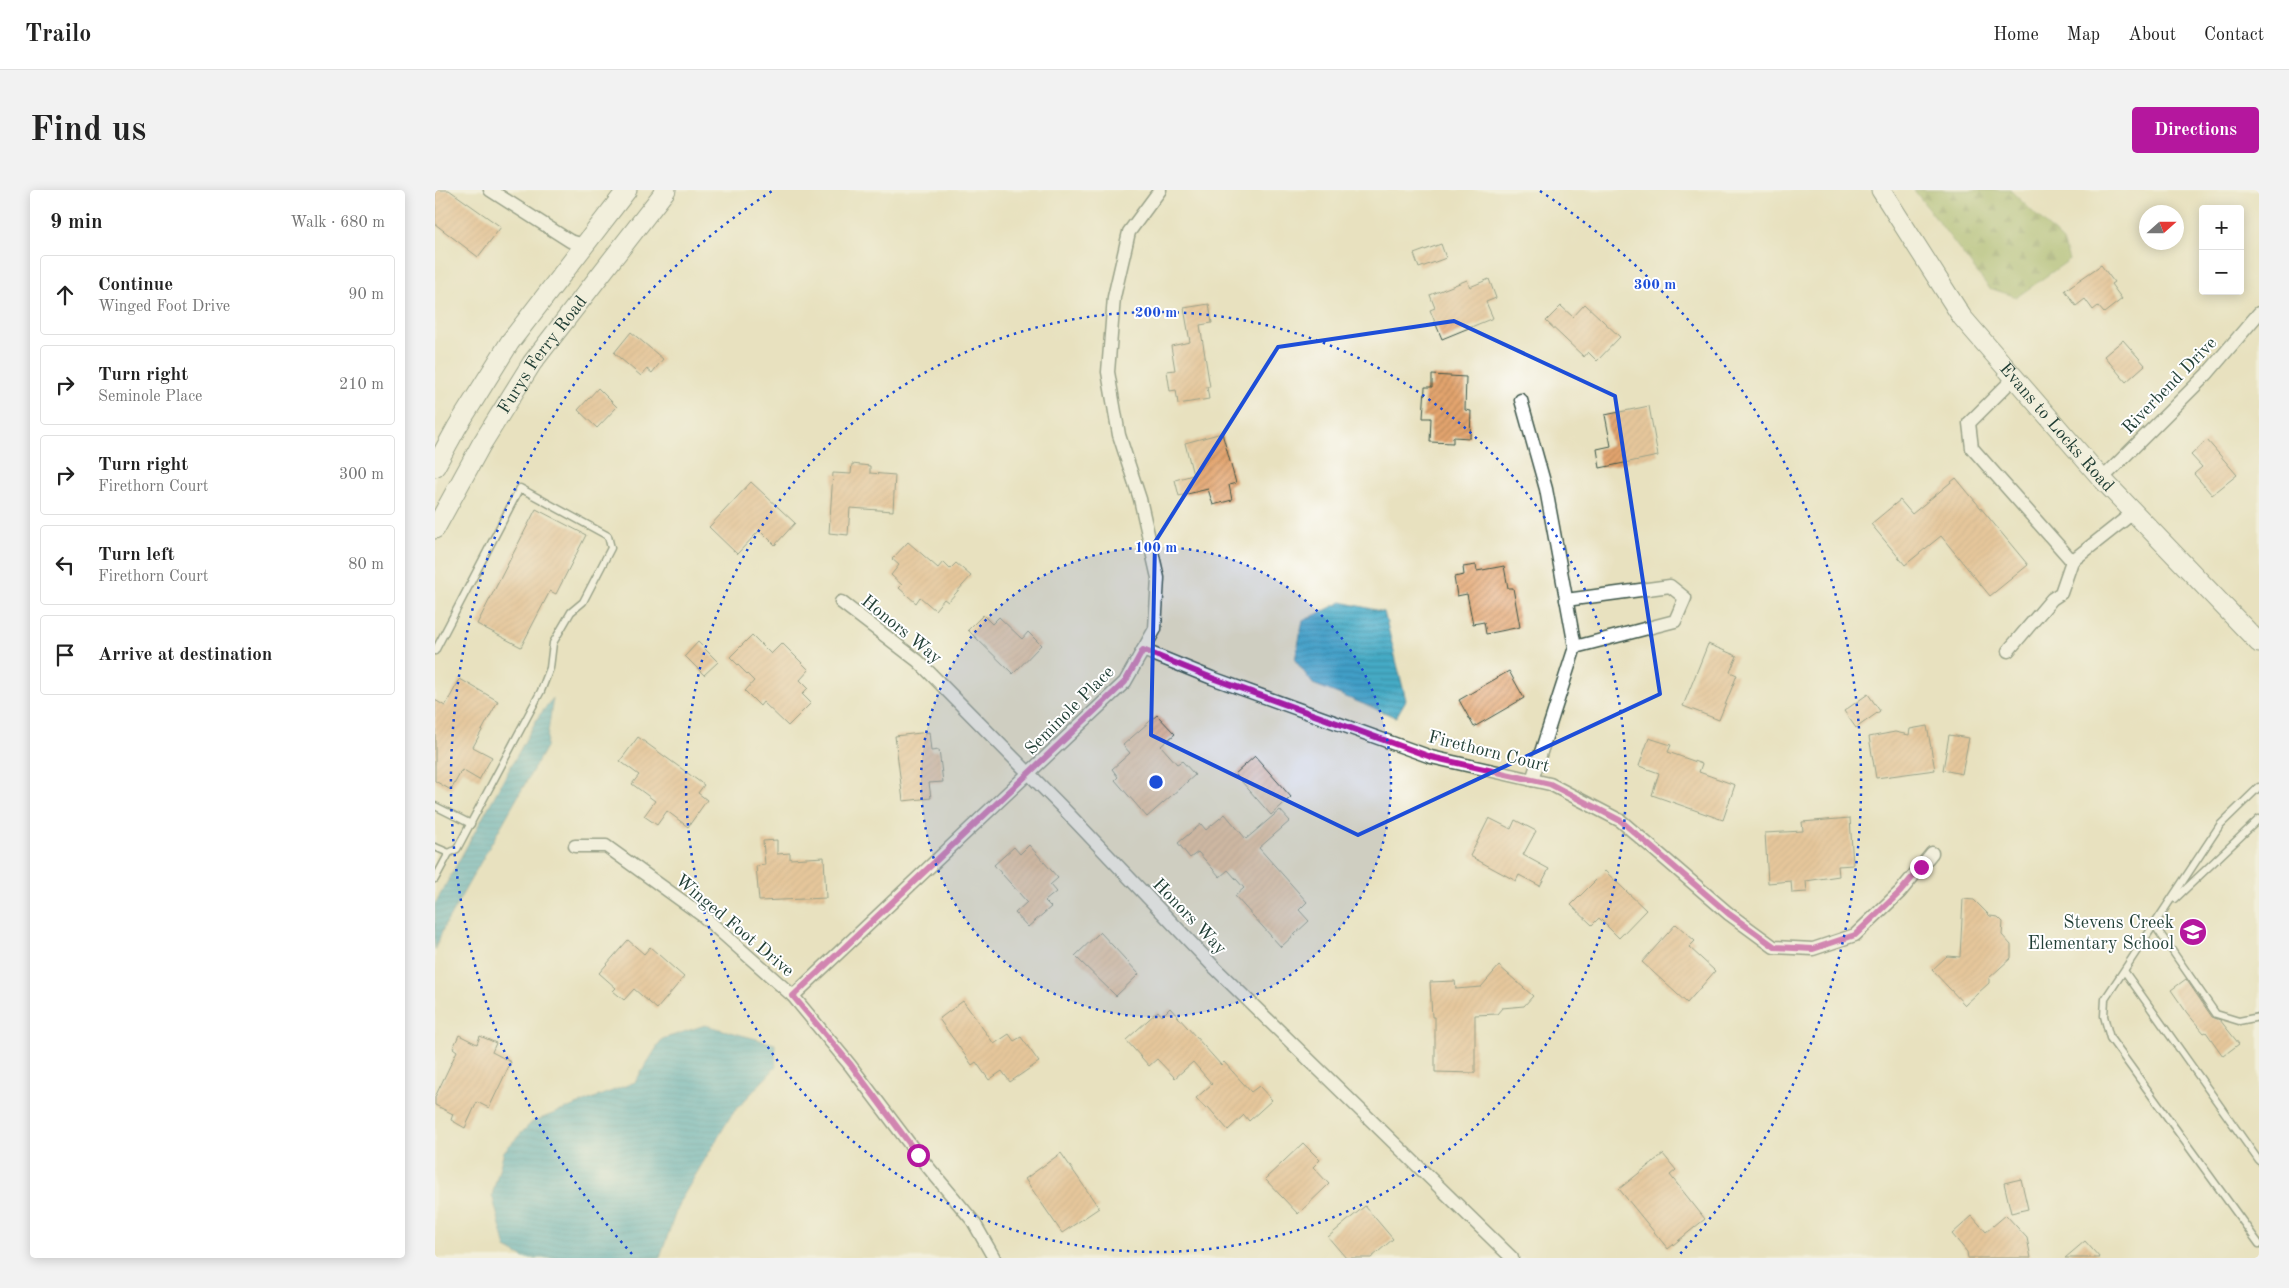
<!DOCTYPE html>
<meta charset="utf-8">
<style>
:root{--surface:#fff;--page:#f2f2f2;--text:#222;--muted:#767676;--line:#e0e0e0;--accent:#b5179e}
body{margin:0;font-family:"Old Standard TT",serif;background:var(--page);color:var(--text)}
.controls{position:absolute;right:15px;top:15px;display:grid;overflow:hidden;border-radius:5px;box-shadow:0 2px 12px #0003}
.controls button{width:45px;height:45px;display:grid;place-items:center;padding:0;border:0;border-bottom:1px solid var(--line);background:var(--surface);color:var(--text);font:25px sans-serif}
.compass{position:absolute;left:1704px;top:15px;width:45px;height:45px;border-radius:50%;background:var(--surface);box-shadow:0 2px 12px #0003;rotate:69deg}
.stop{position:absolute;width:15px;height:15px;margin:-11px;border:4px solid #b5179e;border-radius:50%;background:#fff}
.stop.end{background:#b5179e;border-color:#fff;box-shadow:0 1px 5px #0008}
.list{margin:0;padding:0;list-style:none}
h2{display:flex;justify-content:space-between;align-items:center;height:65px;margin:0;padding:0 20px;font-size:21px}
h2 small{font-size:16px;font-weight:400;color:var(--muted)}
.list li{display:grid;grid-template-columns:32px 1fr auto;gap:15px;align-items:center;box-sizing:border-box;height:80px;margin:0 10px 10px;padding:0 10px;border:1px solid var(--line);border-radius:5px}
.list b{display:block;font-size:19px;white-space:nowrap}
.list p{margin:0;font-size:16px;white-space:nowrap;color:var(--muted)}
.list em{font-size:16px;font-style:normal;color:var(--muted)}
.icon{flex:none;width:28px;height:28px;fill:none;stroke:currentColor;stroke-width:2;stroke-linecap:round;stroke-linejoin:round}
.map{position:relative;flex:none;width:1824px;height:1068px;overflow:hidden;border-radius:5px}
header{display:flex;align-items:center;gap:30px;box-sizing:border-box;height:70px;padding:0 25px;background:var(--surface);border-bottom:1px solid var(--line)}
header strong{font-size:24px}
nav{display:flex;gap:28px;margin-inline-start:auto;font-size:18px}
.intro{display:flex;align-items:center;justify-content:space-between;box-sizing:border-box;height:120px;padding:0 30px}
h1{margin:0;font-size:35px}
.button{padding:12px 22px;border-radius:5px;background:var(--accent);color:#fff;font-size:18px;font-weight:700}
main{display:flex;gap:30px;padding:0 30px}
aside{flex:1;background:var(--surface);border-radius:5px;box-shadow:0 2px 12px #0003}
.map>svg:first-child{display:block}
</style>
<header>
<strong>Trailo</strong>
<nav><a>Home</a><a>Map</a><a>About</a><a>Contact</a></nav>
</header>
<div class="intro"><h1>Find us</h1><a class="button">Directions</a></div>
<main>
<aside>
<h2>9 min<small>Walk · 680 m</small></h2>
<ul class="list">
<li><svg class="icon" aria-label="ahead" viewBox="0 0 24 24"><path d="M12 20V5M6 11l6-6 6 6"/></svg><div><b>Continue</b><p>Winged Foot Drive</p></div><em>90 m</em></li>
<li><svg class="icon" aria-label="right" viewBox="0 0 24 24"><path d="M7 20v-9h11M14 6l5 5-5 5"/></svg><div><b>Turn right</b><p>Seminole Place</p></div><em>210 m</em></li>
<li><svg class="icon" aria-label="right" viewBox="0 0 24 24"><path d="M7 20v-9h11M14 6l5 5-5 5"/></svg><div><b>Turn right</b><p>Firethorn Court</p></div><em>300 m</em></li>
<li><svg class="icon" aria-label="left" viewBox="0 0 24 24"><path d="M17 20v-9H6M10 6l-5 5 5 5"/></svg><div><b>Turn left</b><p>Firethorn Court</p></div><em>80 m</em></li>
<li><svg class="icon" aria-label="arrive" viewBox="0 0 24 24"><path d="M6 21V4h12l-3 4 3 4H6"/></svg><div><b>Arrive at destination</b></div></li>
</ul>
</aside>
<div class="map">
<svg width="1824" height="1068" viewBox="0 0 1824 1068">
<defs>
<pattern id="forest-firs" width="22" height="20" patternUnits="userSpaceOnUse" patternTransform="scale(1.25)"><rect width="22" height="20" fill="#9ab262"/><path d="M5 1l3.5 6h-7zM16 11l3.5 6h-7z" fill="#7d9252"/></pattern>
<pattern id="water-rules" width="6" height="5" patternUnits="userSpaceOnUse" patternTransform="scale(1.25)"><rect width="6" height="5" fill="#45aac5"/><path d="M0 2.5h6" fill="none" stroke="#398ca1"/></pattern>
<pattern id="building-hatch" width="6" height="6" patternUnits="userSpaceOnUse" patternTransform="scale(1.25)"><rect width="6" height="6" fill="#e3a46e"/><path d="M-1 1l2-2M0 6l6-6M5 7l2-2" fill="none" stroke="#b7875b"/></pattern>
</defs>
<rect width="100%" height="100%" fill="#fff"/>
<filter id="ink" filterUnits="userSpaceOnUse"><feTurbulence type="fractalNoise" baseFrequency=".02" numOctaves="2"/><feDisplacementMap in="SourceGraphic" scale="10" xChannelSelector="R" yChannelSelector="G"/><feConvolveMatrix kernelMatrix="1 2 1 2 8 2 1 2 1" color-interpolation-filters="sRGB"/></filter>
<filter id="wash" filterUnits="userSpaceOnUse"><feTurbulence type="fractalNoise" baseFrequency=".0096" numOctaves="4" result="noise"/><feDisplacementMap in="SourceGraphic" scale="20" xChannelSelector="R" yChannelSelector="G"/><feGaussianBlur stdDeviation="1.12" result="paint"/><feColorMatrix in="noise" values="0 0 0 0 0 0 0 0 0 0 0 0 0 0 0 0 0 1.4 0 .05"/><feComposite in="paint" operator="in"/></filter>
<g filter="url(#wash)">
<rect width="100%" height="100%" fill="#e8e1bf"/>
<path fill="url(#forest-firs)" stroke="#5c784b" d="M1479,0H1575L1628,51L1634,70L1582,107L1554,98Z"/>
<g fill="url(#water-rules)" stroke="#32747c">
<path d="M907,412L949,422L971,510L961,527L878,494L860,470L868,431Z"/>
<path d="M118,508L111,557L9,737L0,760V714L103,527Z"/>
<path d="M270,835L340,854L341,877L297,924L244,1013L225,1068H89L71,1058L57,1005L69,961L97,932L200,892L227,849Z"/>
</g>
<g id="blocks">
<g fill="url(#building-hatch)">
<path d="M0,0H14L66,37L43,67L0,34Z"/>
<path d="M1006,54L1011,68L984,78L979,64Z"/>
<path d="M1666,75L1679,92L1676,94L1687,109L1669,123L1663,116L1658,120L1650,109L1641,116L1630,100Z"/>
<path d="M1054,89L1061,108L1051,112L1058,128L1007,149L995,120L1000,118L995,105L1032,90L1035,97Z"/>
<path d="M774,114L777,133L765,135L775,197H772L774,209L743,214L741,200L735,201L732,181L740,180L736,156L755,152L749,118Z"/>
<path d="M1150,114L1185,147L1162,171L1153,162L1149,167L1111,131L1126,116L1138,127Z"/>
<path d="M196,142L228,169L217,183L212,179L206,186L179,163Z"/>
<path d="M1688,150L1710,175L1691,192L1669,166Z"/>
<path d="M997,185L1031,187L1030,220L1036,221L1035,248L1018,247V253L995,252L996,228H988L990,197H997Z"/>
<path d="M163,198L182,217L162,238L143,220Z"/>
<path d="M1214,216L1223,266L1165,278L1162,259L1176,256L1170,225Z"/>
<path d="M787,243L801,293L794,295L797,310L778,315L773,299L744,306L740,290L758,285L750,253Z"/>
<path d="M1772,250L1802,285L1777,305L1759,284L1767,277L1756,265Z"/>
<path d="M417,274L435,276V283L460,285L458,321L415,318L413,345L394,343L398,283L416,284Z"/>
<path d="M1521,288L1593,375L1555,406L1506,346L1470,375L1436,334L1465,310L1477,324Z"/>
<path d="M316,292L360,333L340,355L325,340L302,364L274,337Z"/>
<path d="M101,319L151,345L121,404L115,401L86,457L42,434Z"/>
<path d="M473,352L503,378L508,372L515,379L521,373L536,386L513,412L509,409L500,420L485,407L481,413L464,398L467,395L456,385L464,375L457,369Z"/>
<path d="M1041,375L1042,381L1069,376L1073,398H1078L1085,437L1051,444L1049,432L1038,434L1032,404L1022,406L1019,387L1029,385L1028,377Z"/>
<path d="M548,425L557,434L564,427L587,449L593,442L606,455L578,484L533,440Z"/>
<path d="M317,445L336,464L347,453L374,480L365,490L373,498L367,504L376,513L353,536L328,512L325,516L310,501L319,491L295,467Z"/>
<path d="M263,452L283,472L269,485L250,466Z"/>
<path d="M1273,454L1302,466L1295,482L1302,485L1284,530L1248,516Z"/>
<path d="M1074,481L1089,508L1039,537L1024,510Z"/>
<path d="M25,489L63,511L38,557L57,567L44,590L27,580L16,600L0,591V510L10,516Z"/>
<path d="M1433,504L1445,521L1421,538L1409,521Z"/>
<path d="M722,525L740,544L726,556L742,574L747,571L760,585L712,627L680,590L683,587L677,579L695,563L688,555Z"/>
<path d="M1492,536L1500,580L1441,588L1434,547L1460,542L1474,545L1475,539Z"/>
<path d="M494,542L496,561L504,560L508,592L494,593L496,608L468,611L460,546Z"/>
<path d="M1514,545L1534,548L1527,584L1508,580Z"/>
<path d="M203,547L269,595L263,603L272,610L253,637L232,621L222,635L209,626L220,611L197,594L204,585L185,571Z"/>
<path d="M1214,548L1236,555L1233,562L1267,574L1264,582L1300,595L1288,630L1217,605L1224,583L1204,576Z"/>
<path d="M820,566L856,607L836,625L800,584Z"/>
<path d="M845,620L855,631L824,658L872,712L864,720L874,731L846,757L800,706L809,698L793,680L785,687L763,662L755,668L743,653L766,634L771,640L790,624L811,649Z"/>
<path d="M1054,628L1076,639L1080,630L1101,641L1088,665L1114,679L1105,696L1084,685L1081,691L1035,666Z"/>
<path d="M1415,628L1418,675L1403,676L1404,686L1371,691L1372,702L1357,703L1356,691L1333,693L1330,643L1368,641L1367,632Z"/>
<path d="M342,650V664L355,663V669L389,667L391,708L324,711L321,676L330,675L328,651Z"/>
<path d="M594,655L623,688L615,695L621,702L610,711L616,717L593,737L580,723L592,712L559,675L579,657L585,664Z"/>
<path d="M1170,681L1211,720L1184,748L1164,728L1157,735L1136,715Z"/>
<path d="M1528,709L1539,710L1555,726L1563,727L1568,732L1567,745L1576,755V768L1554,788V793L1530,815L1497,780L1512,766L1525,767Z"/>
<path d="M1241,734L1260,751L1254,757L1280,781L1252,813L1207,772Z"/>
<path d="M665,742L704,784L681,806L640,766Z"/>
<path d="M193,750L209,764L215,757L249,787L222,819L199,799L189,810L178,801L181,798L164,783Z"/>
<path d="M1064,776L1098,806L1089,816L1067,818L1062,824L1040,825V883L1000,882V827H997L995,792L1020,791L1021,799L1046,797Z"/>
<path d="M1751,789L1777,827L1785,830L1804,854L1788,866L1771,842L1769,843L1752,823L1736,800Z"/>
<path d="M528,811L559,854L574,844L579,851L586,847L604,872L575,892L567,881L554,890L541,872L537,875L504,829Z"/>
<path d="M735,818L786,875L789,872L816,902L824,896L837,910L814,931L809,925L793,940L773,917L771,919L761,908L777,894L758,872L740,888L722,869L714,876L691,850L723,821L727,826Z"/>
<path d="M24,845L42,854L45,846L61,853L57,862L76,872L54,918L42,912L30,938L16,930L18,924L0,915V907L22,861L18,858Z"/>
<path d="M868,953L885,970L878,977L894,994L863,1024L830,989Z"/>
<path d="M626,963L664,1018L627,1043L590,989Z"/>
<path d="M1228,964L1241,980L1235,985L1270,1029L1233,1059L1184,999Z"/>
<path d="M1586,989L1593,1019L1576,1023L1569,993Z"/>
<path d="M930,1016L958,1049L936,1068H911L893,1047Z"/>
<path d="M1571,1025L1592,1048L1596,1068H1533L1532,1062L1517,1044L1537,1026L1551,1042Z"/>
<path d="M1650,1051L1665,1068H1630Z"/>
</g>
</g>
</g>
<g filter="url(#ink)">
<use href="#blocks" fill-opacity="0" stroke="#3d5649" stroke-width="1"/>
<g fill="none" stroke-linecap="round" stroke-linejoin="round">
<defs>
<g id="lane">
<path d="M0,461L85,298L173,346L176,358L148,412L136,422L118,453L115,478L106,501L22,659L14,663L0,657"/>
<path d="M1824,597L1785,635L1670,809L1669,826L1675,848L1824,1054"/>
<path d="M0,616L36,634"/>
<path d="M0,689L14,663"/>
<path d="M1740,709L1824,629"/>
<path d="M1720,736L1781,824L1804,831L1824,827"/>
<path d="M1690,782L1824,971"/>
</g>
<g id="street">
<path d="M55,0L135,51L149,55"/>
<path d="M1579,188L1534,233L1537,258L1637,371"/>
<path d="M1086,210L1111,299L1140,457L1097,590"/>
<path d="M1667,289L1772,184L1824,123"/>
<path d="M1131,410L1235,396L1250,408L1240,431L1140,457"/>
<path d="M406,412L483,471L626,616L780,778L1077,1068"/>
<path d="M708,460L777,488L996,567L1115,594L1186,631L1294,724L1339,757L1378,759L1420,745L1465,702L1497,663"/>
<path d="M1573,461L1617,409L1626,403L1637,371L1699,322"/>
<path d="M140,656H171L268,726L358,806L415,875L483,965L538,1031L559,1068"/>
<path d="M358,806L690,492L720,439L723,388L705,309L684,245L673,182L679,107L694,42L725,0"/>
</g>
<g id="secondary">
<path id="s1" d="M1446,0L1527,127L1667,289L1824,453"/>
<path d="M0,277L22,237L75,152L192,0"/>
<path id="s2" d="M0,339L46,255L97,173L231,0"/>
</g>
</defs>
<use href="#lane" stroke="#3d5649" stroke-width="9"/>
<use href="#street" stroke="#3d5649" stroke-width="15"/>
<use href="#secondary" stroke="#3d5649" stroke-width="21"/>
<use href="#lane" stroke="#fff" stroke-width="6"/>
<use href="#street" stroke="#fff" stroke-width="12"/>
<use href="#secondary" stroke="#fff" stroke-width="19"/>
</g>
</g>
<g fill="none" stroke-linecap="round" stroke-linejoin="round" filter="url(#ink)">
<path stroke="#b5179e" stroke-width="6" d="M483,965L416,875L358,806L690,492L708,460L777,488L996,567L1115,594L1186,631L1294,724L1340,757L1378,759L1420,745L1465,702L1486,677"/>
</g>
<path d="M0 0H1824V1068H0ZM1019,131L1180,206L1225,504L923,645L716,545L720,352L843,157Z" fill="#e8e1bf" fill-opacity=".55" fill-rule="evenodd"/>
<path fill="none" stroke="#1d4ed8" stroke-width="4" stroke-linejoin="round" d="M1019,131L1180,206L1225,504L923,645L716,545L720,352L843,157Z"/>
<circle cx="721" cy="592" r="235" fill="#1d4ed8" fill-opacity=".12"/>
<g fill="none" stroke="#1d4ed8" stroke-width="2.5" stroke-dasharray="2.5 5">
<circle cx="721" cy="592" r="235"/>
<circle cx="721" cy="592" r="470"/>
<path d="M197 1064A705 705 0 0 1 337 1M1105 1A705 705 0 0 1 1245 1064"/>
</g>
<defs>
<symbol id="school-disc" viewBox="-11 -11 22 22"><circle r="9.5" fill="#b5179e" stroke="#fff"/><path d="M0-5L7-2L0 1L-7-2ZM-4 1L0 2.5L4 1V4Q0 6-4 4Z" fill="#fff"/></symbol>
</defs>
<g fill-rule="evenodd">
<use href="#school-disc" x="1742" y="726" width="32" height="32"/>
</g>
<g text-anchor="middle" stroke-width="4" stroke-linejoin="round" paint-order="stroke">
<g font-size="18" fill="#1f3d34" stroke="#fff">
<text dy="6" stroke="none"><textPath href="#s2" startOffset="205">Furys Ferry Road</textPath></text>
<text transform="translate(1734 195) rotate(-46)" y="6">Riverbend Drive</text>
<text dy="6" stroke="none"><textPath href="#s1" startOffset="296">Evans to Locks Road</textPath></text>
<text transform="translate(467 439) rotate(39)" y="6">Honors Way</text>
<text transform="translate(634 520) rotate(-45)" y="6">Seminole Place</text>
<text transform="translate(1054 561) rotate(14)" y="6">Firethorn Court</text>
<text transform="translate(755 726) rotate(46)" y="6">Honors Way</text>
<text transform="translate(300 735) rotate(40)" y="6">Winged Foot Drive</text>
</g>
<g font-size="18" fill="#1f3d34" stroke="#fff" text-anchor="end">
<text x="1739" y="738">Stevens Creek<tspan x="1739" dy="21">Elementary School</tspan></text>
</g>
</g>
<circle cx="721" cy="592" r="8" fill="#1d4ed8" stroke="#fff" stroke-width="2.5"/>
<g font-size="15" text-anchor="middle" font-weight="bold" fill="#1d4ed8" stroke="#fff" stroke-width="4" stroke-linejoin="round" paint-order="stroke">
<text x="1220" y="99">300 m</text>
<text x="721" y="127">200 m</text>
<text x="721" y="362">100 m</text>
</g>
</svg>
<div class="controls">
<button>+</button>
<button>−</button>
</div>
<svg class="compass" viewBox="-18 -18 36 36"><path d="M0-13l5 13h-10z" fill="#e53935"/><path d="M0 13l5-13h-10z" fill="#767676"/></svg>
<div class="stop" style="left:483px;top:965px"></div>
<div class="stop end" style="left:1486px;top:677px"></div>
</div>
</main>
